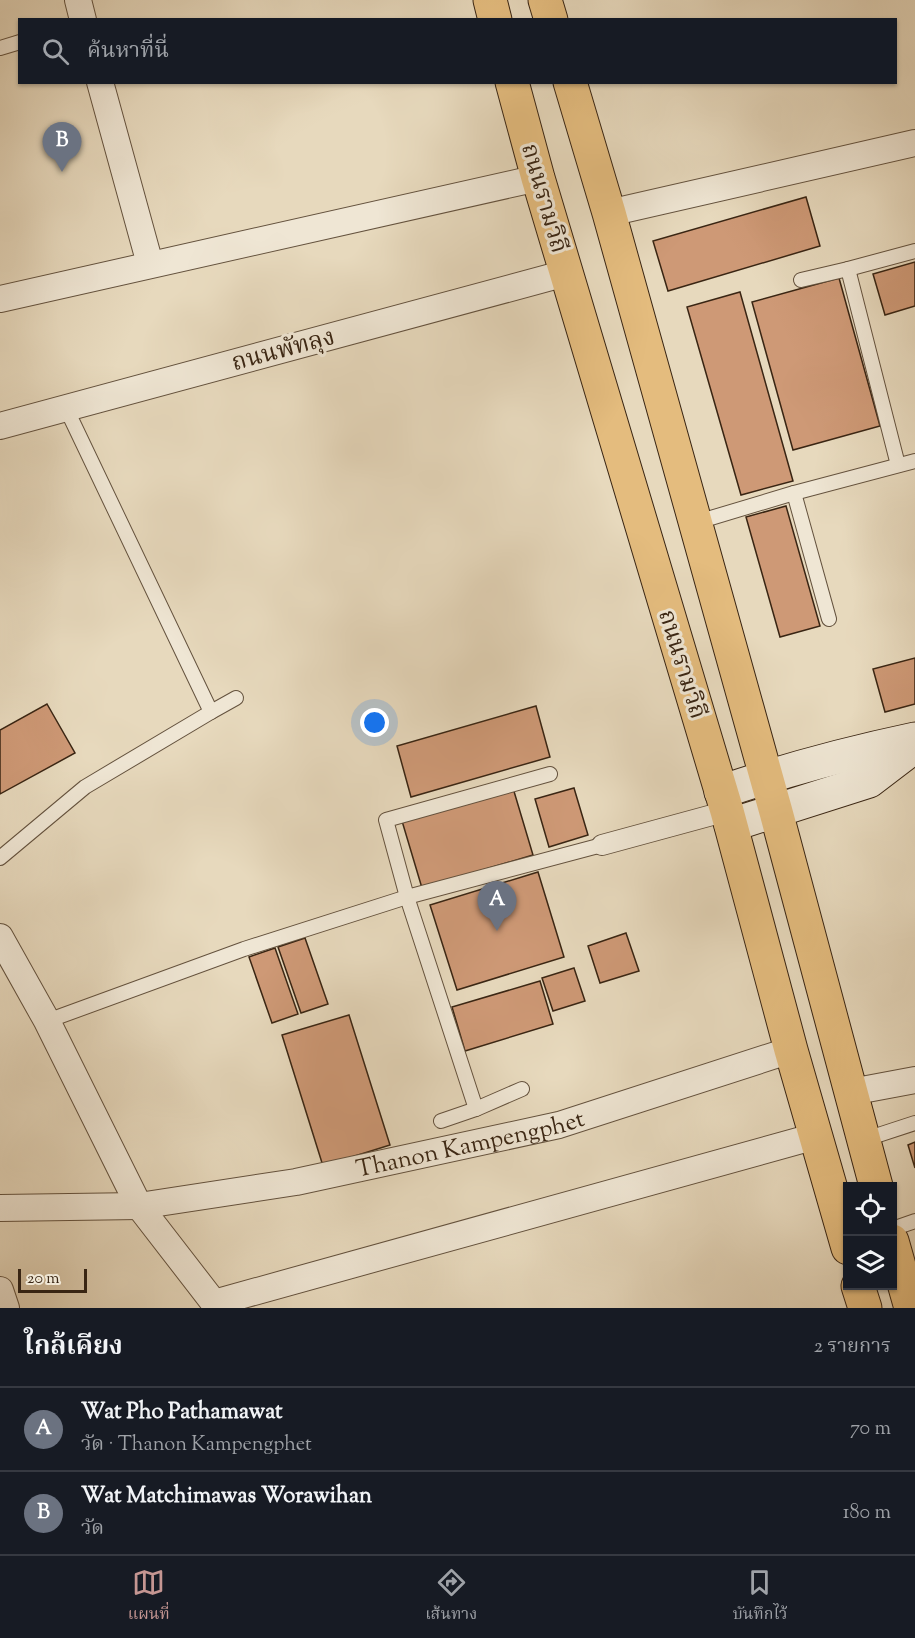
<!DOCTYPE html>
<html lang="th">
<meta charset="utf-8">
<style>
:root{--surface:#171b24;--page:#242831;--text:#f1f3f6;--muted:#9ea1a6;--line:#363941;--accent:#c59692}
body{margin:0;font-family:"Sorts Mill Goudy","Noto Serif Thai",serif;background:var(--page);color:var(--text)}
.controls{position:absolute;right:18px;bottom:18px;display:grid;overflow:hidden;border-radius:0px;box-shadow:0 2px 4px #0004}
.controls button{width:54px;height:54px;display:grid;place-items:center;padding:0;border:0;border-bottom:2px solid var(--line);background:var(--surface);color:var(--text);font:30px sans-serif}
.scale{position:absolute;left:18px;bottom:15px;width:69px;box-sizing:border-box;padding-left:6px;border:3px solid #392513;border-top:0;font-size:16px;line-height:21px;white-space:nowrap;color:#392513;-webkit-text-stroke:4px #efe6d4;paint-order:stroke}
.you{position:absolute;left:375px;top:723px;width:21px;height:21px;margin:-15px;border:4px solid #fff;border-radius:50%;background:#1a73e8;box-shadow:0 0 0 9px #1a73e833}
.badge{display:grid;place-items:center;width:39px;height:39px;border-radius:50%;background:var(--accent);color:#fff;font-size:20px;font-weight:700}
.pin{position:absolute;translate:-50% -50px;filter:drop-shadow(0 2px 3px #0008)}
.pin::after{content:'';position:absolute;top:32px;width:21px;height:18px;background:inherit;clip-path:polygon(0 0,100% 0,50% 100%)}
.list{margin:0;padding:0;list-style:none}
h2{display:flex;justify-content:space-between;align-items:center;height:78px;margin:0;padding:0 24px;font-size:26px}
h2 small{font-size:20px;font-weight:400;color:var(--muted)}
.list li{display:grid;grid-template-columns:39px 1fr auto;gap:18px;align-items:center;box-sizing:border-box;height:84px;padding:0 24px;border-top:2px solid var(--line)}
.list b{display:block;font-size:22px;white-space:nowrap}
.list p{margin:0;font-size:20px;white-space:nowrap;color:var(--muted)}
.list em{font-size:20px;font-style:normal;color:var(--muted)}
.icon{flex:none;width:33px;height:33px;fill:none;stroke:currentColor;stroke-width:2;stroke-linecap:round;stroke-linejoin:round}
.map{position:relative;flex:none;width:915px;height:1308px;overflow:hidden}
.search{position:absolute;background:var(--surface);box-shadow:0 2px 4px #0004;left:18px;right:18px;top:18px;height:66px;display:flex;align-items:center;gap:15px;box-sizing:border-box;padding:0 21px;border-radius:0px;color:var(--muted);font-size:22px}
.sheet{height:246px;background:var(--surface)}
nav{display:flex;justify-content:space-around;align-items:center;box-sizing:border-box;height:84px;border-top:2px solid var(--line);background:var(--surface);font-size:16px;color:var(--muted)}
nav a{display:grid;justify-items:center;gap:3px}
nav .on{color:var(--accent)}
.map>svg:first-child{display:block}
</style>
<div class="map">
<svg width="915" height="1308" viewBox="0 0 915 1308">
<rect width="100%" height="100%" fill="#e7d9bd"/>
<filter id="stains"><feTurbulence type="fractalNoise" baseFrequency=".00333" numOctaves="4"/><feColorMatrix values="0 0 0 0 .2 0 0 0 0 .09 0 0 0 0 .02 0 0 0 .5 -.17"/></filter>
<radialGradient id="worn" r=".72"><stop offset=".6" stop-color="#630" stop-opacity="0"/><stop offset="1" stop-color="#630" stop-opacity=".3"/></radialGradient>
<g fill="#ce9976" stroke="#392513" stroke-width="1.5">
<path d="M806,197L820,246L668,291L653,241Z"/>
<path d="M915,262V306L885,315L873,274Z"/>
<path d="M839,278L880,426L793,450L752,302Z"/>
<path d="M740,292L793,481L741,495L687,307Z"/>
<path d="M786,506L820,626L780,637L746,517Z"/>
<path d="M915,658V704L885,712L873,669Z"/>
<path d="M47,704L75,753L0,794V730Z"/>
<path d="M536,706L550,757L411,797L397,746Z"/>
<path d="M513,788L533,855L422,888L402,821Z"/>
<path d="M574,788L588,835L549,847L535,799Z"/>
<path d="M538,872L564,957L457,990L430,905Z"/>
<path d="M626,933L639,971L600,983L588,946Z"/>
<path d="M305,938L328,1004L301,1013L278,947Z"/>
<path d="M275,948L298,1014L272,1023L249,957Z"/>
<path d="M574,968L585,1001L553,1011L542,978Z"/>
<path d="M540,981L553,1024L465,1051L452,1007Z"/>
<path d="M349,1015L390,1145L323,1166L282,1035Z"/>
<path d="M915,1142V1168L908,1145Z"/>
</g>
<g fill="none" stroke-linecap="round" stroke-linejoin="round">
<defs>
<g id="service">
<path d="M0,48L20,42"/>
<path d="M801,280L848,269"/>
<path d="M898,465L848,269L915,251"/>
<path d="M794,493L829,619"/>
<path d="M694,523L794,493L915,461"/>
<path d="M211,712L236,698"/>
<path d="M0,858L85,787L211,712L66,408"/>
<path d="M47,1021L244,949L407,897L602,845"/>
<path d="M476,1109L407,897L386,820L550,774"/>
<path d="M441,1121L476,1109L522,1089"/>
<path d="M863,1140L915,1123"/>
<path d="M892,1229L915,1221"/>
</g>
<path id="pedestrian" d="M602,845L727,811"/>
<g id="minor">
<path d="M78,0L83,20"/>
<path d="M100,82L150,264"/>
<path d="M609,213L915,143"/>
<path d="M0,299L538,178"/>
<path d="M0,426L566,273"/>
<path d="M0,937L47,1021L139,1206L214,1303L220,1308"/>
<path d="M851,1092L915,1080"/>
<path id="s1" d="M0,1208L139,1206L296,1182L559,1125L791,1050"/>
<path d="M0,1290L6,1308"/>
<path d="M214,1303L816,1136"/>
</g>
<g id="secondary">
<path d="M721,792C785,770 849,753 915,739"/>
<path d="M731,825L869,781L915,746"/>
</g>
<g id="primary">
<path d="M490,0L495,20"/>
<path d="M545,0L551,20"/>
<path d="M512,82L538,178L727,811L791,1050L848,1248"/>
<path d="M570,82L609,213L776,812L876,1186"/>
<path d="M892,1241L911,1308"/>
<path d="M858,1286L865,1308"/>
</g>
</defs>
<use href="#service" stroke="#64523e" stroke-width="16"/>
<use href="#pedestrian" stroke="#64523e" stroke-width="22"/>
<use href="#minor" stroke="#64523e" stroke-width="28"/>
<use href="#secondary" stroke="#392513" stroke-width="35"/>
<use href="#primary" stroke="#392513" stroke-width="35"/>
<use href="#service" stroke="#efe6d4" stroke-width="14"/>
<use href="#pedestrian" stroke="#efe6d4" stroke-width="20"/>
<use href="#minor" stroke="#efe6d4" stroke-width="26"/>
<use href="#secondary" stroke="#efe6d4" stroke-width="33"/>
<use href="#primary" stroke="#e4bc7e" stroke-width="33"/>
</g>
<g text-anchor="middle" stroke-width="6" stroke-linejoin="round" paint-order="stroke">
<g font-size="24" fill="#392513" stroke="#efe6d4">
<text transform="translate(545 198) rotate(74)" y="8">ถนนรามวิถี</text>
<text transform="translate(283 349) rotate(-15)" y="8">ถนนพัทลุง</text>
<text transform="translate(683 664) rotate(73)" y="8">ถนนรามวิถี</text>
<text dy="8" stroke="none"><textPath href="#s1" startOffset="476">Thanon Kampengphet</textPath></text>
</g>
</g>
<rect width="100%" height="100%" filter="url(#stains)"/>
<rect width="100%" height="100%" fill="url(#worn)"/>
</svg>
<div class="controls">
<button><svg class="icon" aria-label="locate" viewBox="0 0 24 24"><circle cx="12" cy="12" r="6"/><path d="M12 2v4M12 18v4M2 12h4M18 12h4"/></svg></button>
<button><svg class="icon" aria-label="layers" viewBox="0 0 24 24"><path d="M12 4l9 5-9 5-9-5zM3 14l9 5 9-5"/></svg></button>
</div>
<div class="scale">20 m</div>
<div class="you"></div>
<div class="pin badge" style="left:497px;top:931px;background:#6b7280">A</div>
<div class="pin badge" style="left:62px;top:172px;background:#6b7280">B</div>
<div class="search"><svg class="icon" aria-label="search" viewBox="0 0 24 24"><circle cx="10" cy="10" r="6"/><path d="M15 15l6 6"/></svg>ค้นหาที่นี่</div>
</div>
<section class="sheet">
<h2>ใกล้เคียง<small>2 รายการ</small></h2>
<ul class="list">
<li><span class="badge" style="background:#6b7280">A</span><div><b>Wat Pho Pathamawat</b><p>วัด · Thanon Kampengphet</p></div><em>70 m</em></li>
<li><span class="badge" style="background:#6b7280">B</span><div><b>Wat Matchimawas Worawihan</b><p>วัด</p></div><em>180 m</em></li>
</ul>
</section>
<nav>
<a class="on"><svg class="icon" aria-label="map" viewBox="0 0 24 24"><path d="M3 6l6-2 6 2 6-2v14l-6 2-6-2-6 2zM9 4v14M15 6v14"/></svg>แผนที่</a>
<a><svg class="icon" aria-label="directions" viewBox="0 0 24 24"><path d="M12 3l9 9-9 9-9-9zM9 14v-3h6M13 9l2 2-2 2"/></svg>เส้นทาง</a>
<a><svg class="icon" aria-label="saved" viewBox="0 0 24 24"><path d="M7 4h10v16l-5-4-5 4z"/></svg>บันทึกไว้</a>
</nav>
